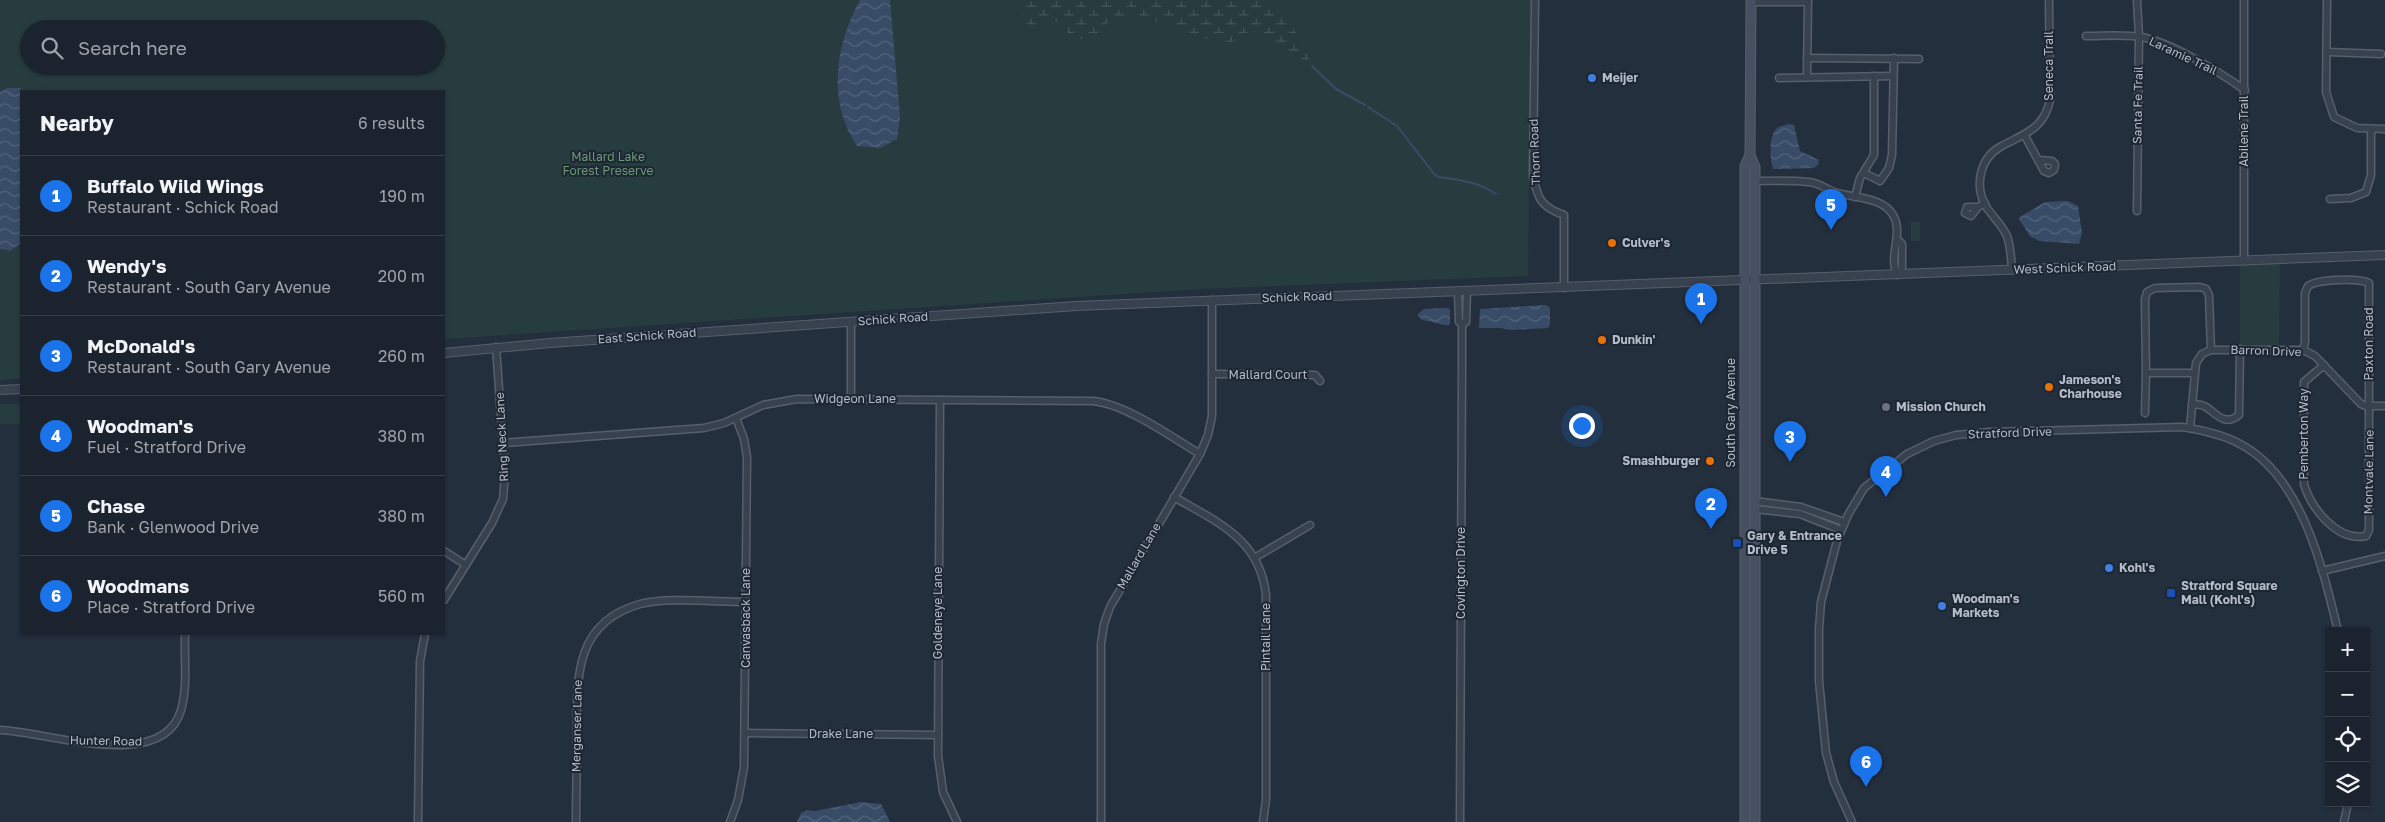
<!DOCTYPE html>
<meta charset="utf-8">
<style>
:root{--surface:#1b232e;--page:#242b36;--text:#f1f3f6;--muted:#a0a4aa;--line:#39404a;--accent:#1a73e8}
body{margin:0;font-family:"Golos Text",sans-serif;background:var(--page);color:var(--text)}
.controls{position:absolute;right:15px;bottom:15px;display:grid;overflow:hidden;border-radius:0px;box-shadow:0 1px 4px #0004}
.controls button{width:45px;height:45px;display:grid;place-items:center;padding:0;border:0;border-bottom:1px solid var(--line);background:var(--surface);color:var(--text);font:25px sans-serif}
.you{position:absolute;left:1581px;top:425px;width:18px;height:18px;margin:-12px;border:4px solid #fff;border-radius:50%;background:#1a73e8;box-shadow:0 0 0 8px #1a73e833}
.badge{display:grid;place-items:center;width:32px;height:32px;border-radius:50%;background:var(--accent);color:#fff;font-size:16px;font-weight:700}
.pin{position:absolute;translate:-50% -41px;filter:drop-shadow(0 1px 2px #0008)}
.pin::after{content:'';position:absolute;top:26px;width:18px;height:15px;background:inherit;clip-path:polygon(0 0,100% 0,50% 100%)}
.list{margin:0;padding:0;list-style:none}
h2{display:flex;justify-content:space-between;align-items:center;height:65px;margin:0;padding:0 20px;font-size:21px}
h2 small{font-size:16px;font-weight:400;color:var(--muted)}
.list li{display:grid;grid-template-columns:32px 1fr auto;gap:15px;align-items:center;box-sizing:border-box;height:80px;padding:0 20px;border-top:1px solid var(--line)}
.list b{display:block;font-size:19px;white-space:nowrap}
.list p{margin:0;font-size:16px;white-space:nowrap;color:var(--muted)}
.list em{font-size:16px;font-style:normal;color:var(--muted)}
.icon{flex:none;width:28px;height:28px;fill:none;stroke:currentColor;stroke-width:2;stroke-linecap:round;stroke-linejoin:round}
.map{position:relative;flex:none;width:2385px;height:822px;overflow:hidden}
.search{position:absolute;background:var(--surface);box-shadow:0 1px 4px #0004;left:20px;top:20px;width:425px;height:55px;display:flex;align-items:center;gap:12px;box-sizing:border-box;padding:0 18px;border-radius:28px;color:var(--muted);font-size:19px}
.panel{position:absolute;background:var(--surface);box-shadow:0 1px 4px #0004;left:20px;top:90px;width:425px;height:545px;border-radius:0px}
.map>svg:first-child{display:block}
</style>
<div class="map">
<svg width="2385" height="822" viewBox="0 0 2385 822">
<defs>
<pattern id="wetland-marsh" width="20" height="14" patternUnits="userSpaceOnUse" patternTransform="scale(1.25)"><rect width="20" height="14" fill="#263c3f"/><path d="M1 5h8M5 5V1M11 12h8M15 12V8" fill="none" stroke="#435659"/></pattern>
<pattern id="water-waves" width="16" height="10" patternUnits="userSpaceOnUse" patternTransform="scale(1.25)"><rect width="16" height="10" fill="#394c67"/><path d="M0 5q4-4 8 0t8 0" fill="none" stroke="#53647b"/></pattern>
</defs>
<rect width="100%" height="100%" fill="#242f3e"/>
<g fill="#263c3f" fill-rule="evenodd">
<path d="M0,0H1531L1528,276L1200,289L444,339V91H21V378L0,380ZM29,29H436V66H29Z"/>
<rect x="1911" y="222" width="9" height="19"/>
<path d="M2280,262L2279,352H2240V263Z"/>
<rect x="0" y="404" width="21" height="20"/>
</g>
<path fill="url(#wetland-marsh)" d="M1022,0H1272L1305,45L1312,66L1249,30L1244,37L1223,46C1199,35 1130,6 1107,23C1102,27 1098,33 1093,38L1069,40L1067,29L1059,21L1038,28L1024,23Z"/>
<g fill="url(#water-waves)">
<path d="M860,0H890L900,117L897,139L880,148L857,146C827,102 835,45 860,0Z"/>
<path d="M7,88H21L22,91L21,243L10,251L0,249V92Z"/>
<path d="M1789,124L1794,125L1800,151L1819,160L1818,165L1813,168L1773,169C1770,159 1768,136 1777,128C1780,126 1786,125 1789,124Z"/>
<path d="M2068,201L2078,206L2082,233L2079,244L2039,241L2030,236L2019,219L2020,217L2045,202Z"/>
<path d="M1546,305L1550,308V324L1548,328L1512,330L1501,328H1479L1480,309Z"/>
<path d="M1446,308L1450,309V325C1442,326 1432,321 1422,320L1417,315L1424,309Z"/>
<path d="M861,802L881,804L890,822H797L801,813L807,810L815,811Z"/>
</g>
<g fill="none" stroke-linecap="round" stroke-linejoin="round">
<g stroke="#394c67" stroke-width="2">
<path d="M1312,66L1336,89L1365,105"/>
<path d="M1368,107L1397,126L1435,175L1439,177C1460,180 1478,182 1496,194"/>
</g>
<defs>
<g id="minor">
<path d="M1535,0L1533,177C1538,199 1541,207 1564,215V288"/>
<path d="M2327,0L2326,92L2334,117L2357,128L2385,129"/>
<path d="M1751,2H1808"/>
<path d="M2086,36C2103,36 2123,34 2141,37C2171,42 2219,72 2245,90"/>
<path d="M2328,52L2381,54"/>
<path d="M1807,58L1919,59"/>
<path d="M1807,77L1808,0"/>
<path d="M1779,78L1893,76"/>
<path d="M2025,136L2044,171L2049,173L2054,170L2055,164L2052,161L2040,160"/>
<path d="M1864,173L1880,181L1889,168L1892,155L1894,58"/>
<path d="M1755,181C1773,181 1791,180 1809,182C1818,183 1825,188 1834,192C1851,198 1882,196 1893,215C1904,233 1888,255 1897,275L1902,268V244L1897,239"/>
<path d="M1855,197L1860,178L1874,155V76"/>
<path d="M2330,199L2351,198L2366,192L2371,175V129"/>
<path d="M1978,207H1967L1965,213L1971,216L1978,207L1985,203"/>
<path d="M2137,211L2139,36L2137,0"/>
<path d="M2244,261V0"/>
<path d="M2012,270C2011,259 2011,247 2007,236C2002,225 1994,218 1987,208C1974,188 1979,159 2000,147C2023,134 2044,130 2050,100L2049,0"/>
<path d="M1458,292L1459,322L1462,324V365L1460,822"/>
<path d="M851,322V399"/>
<path d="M1462,324L1466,322L1467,292"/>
<path d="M2303,350L2305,342V293L2308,286C2318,279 2358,278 2369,283V530L2366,536C2337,542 2311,508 2304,484V382L2324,365"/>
<path d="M2194,373H2146L2145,299L2147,292L2155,288L2200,287L2206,289L2209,295L2211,350"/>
<path d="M1212,374L1315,375L1320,381"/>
<path d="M940,400L938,756L943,792L957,822"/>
<path d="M2192,404C2196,405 2200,404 2204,406C2214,410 2223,428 2239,415L2240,349"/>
<path d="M2145,413L2146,373"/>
<path d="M2190,428L2196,363L2202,354L2211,350H2303L2315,356L2361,404L2366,406H2385"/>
<path d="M503,443L704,428L724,423L763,405L797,399L1093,401C1126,404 1171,437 1200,454"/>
<path d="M1174,497C1217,522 1260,539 1266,595V800L1263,822"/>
<path d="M1754,501L1801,507L1844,522"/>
<path d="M1754,509L1800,514L1841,530"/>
<path d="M444,551L466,565"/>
<path d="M1256,557L1310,525"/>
<path d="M2322,571L2385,556"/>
<path d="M444,600L492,523L503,499L505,473L496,347"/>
<path d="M0,730C45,731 163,774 181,710C188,686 184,658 185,634"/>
<path d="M745,733L938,735"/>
<path d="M418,822L420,661L425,634"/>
<path d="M576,822C576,793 577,764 577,735C577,680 573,623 640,604C668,597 715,602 746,602"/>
<path d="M730,822L738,800L744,767L747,457L744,439L736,418"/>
<path d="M1101,822V644L1104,624L1110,607L1200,454L1208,435L1212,416V300"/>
<path d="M1852,822L1834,782L1826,753L1819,681V629L1821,602L1837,541L1848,515L1864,488L1907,454L1934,441L1956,435L1989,432L2182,427C2202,430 2222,434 2240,444C2302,476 2323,569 2338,631"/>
<path d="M2344,822L2348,803"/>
</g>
<g id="tertiary">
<path d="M444,353L550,343L1076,306L2385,255"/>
<path d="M0,390L21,389"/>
</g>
<g id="secondary">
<path d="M1751,0L1750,155L1755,167V822"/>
<path d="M1745,822V166L1750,155"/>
</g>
</defs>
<use href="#minor" stroke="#565f6c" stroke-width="9"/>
<use href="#tertiary" stroke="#565f6c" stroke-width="10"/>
<use href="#secondary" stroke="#565f6c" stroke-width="11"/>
<use href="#minor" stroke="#38414e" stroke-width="6"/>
<use href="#tertiary" stroke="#38414e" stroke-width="8"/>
<use href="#secondary" stroke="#465061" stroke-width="9"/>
</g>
<g fill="#3f7fe0" stroke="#1d2633" stroke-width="2">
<circle cx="1592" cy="78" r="5"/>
<circle cx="2109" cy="568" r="5"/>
<circle cx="1942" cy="606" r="5"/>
</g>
<g fill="#e8710a" stroke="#1d2633" stroke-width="2">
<circle cx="1612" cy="243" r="5"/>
<circle cx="1602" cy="340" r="5"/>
<circle cx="2049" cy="387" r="5"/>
<circle cx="1710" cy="461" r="5"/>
</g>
<circle fill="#6b7280" stroke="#1d2633" stroke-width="2" cx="1886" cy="407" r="5"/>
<g fill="#1a4fb4" stroke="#1d2633" stroke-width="2">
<rect x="1732" y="538" width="10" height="10" rx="2.5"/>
<rect x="2166" y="588" width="10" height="10" rx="2.5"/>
</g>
<g text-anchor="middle" stroke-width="4" stroke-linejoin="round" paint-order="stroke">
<g font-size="12" fill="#b4bcc9" stroke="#1d2633">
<text transform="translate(2183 56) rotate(25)" y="4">Laramie Trail</text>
<text transform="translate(2049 66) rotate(-90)" y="4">Seneca Trail</text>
<text transform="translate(2138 105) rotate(-89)" y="4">Santa Fe Trail</text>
<text transform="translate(2244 131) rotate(-90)" y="4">Abilene Trail</text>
<text transform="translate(1535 152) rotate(-92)" y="4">Thorn Road</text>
<text transform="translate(2065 268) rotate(-2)" y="4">West Schick Road</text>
<text transform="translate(1297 297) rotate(-2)" y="4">Schick Road</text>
<text transform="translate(893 319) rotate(-4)" y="4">Schick Road</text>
<text transform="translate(647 336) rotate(-4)" y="4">East Schick Road</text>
<text transform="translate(2369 344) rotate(-90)" y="4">Paxton Road</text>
<text transform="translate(2266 351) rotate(2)" y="4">Barron Drive</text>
<text x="1268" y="379">Mallard Court</text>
<text x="855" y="403">Widgeon Lane</text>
<text transform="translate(1731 413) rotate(-90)" y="4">South Gary Avenue</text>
<text transform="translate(2010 433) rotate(-2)" y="4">Stratford Drive</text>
<text transform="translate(2304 434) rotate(-90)" y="4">Pemberton Way</text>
<text transform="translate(502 437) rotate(-93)" y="4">Ring Neck Lane</text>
<text transform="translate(2369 472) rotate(-89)" y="4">Montvale Lane</text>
<text transform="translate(1139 556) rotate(-60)" y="4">Mallard Lane</text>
<text transform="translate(1461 573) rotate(-90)" y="4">Covington Drive</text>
<text transform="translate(938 613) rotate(-90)" y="4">Goldeneye Lane</text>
<text transform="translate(746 618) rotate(-90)" y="4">Canvasback Lane</text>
<text transform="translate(1266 637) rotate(-90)" y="4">Pintail Lane</text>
<text transform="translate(577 726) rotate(-89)" y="4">Merganser Lane</text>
<text x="841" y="738">Drake Lane</text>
<text transform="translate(106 741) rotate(1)" y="4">Hunter Road</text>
</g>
<g font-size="12" font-weight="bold" fill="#b4bcc9" stroke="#1d2633" text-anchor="start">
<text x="1602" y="82">Meijer</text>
<text x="1622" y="247">Culver's</text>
<text x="1612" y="344">Dunkin'</text>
<text x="2059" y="384">Jameson's<tspan x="2059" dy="14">Charhouse</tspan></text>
<text x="1896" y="411">Mission Church</text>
<text x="1700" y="465" text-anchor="end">Smashburger</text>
<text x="1747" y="540">Gary &amp; Entrance<tspan x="1747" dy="14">Drive 5</tspan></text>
<text x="2119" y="572">Kohl's</text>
<text x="2181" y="590">Stratford Square<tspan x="2181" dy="14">Mall (Kohl's)</tspan></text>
<text x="1952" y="603">Woodman's<tspan x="1952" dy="14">Markets</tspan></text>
</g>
<g font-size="12" fill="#6b9a76" stroke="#1d2633">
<text x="608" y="161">Mallard Lake<tspan x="608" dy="14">Forest Preserve</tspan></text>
</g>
</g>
</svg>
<div class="controls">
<button>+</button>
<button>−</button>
<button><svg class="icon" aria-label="locate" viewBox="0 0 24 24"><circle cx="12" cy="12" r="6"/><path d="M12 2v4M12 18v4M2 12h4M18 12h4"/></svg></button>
<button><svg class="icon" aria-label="layers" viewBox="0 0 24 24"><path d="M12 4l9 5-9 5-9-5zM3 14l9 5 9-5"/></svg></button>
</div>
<div class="you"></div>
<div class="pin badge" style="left:1701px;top:324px">1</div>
<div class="pin badge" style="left:1711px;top:529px">2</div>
<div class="pin badge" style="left:1790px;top:462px">3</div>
<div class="pin badge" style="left:1886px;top:497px">4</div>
<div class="pin badge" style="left:1831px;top:230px">5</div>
<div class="pin badge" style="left:1866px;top:787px">6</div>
<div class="search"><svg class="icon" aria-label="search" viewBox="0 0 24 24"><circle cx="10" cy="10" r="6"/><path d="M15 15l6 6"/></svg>Search here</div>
<section class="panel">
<h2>Nearby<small>6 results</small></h2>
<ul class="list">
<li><span class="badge">1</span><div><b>Buffalo Wild Wings</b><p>Restaurant · Schick Road</p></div><em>190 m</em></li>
<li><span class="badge">2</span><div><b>Wendy's</b><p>Restaurant · South Gary Avenue</p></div><em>200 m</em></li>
<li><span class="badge">3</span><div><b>McDonald's</b><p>Restaurant · South Gary Avenue</p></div><em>260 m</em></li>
<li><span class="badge">4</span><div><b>Woodman's</b><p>Fuel · Stratford Drive</p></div><em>380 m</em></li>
<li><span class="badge">5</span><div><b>Chase</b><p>Bank · Glenwood Drive</p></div><em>380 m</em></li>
<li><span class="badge">6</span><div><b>Woodmans</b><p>Place · Stratford Drive</p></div><em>560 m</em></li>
</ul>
</section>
</div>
